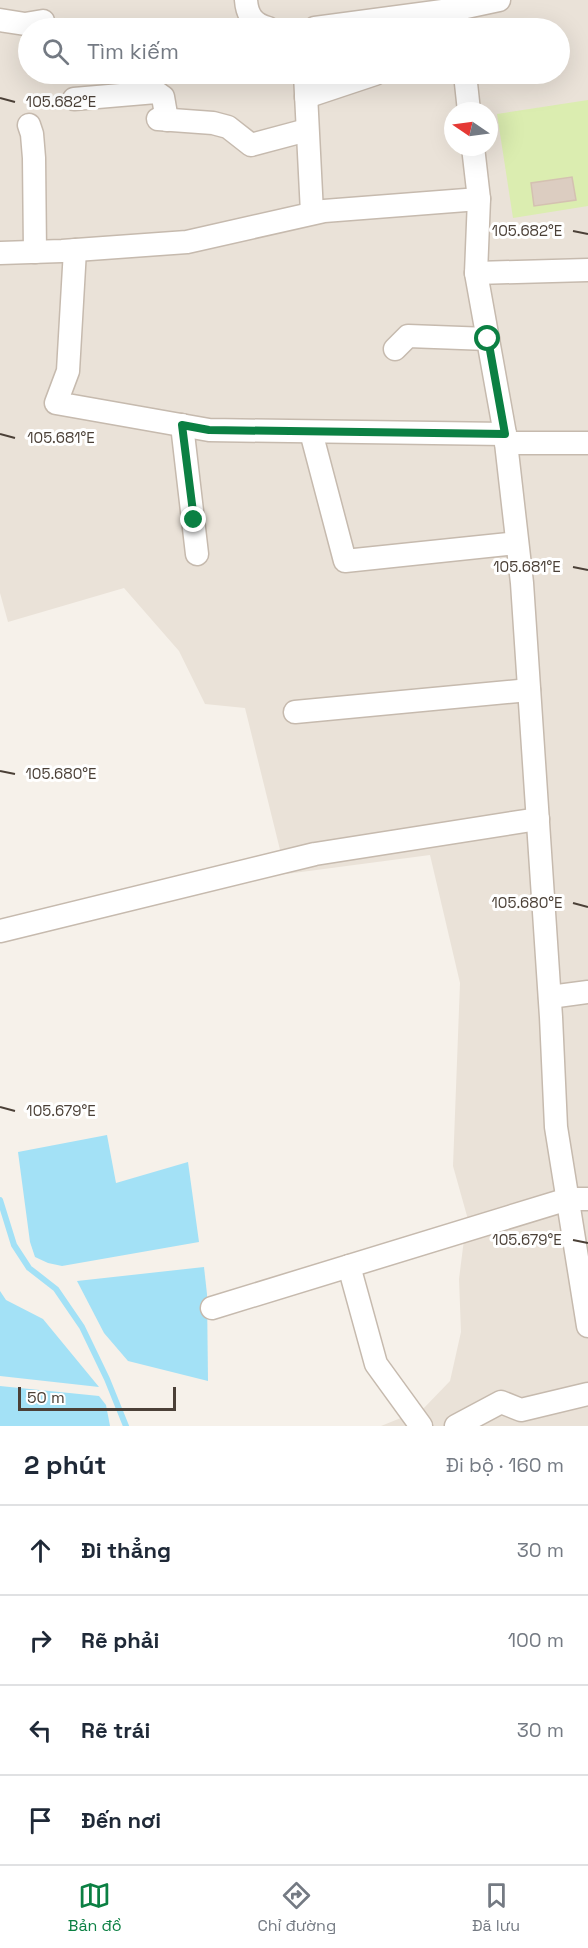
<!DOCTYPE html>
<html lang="vi">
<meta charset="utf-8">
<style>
:root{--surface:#fff;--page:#f6f6f7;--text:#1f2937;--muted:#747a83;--line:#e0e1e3;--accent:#0b8043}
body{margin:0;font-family:"Space Grotesk",sans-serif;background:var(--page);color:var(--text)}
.compass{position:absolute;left:444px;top:102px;width:54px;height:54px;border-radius:50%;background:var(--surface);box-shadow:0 6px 24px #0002;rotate:283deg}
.scale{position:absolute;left:18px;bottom:15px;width:158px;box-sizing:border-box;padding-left:6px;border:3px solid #4b4037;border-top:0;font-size:16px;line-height:21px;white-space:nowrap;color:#4b4037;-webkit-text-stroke:4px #fff;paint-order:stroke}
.stop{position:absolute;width:18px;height:18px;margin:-14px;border:4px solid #0b8043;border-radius:50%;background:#fff}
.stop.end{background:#0b8043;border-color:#fff;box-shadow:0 2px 6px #0008}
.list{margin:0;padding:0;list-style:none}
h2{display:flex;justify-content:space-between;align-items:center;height:78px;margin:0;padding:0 24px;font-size:26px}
h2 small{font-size:20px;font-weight:400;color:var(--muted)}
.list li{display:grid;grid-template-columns:39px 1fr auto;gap:18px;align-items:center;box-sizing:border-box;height:90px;padding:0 24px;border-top:2px solid var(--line)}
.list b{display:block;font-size:22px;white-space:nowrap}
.list em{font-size:20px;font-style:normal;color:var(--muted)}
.icon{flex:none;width:33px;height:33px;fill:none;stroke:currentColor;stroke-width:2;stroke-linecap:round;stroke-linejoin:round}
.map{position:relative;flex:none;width:588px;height:1426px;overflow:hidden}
.search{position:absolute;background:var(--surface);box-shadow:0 6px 24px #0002;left:18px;right:18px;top:18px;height:66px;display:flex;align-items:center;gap:15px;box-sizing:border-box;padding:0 21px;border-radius:33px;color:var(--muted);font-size:22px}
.sheet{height:438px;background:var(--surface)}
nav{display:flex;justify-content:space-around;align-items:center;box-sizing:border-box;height:84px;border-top:2px solid var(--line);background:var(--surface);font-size:16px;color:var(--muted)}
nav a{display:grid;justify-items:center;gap:3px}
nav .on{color:var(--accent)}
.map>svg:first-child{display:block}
</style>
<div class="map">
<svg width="588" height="1426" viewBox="0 0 588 1426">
<rect width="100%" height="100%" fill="#f6f1ea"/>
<path fill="#eae2d8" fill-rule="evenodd" d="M0,0H588V1426H381L423,1409L450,1381L461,1332L459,1279L467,1216L453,1166L460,983L430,855L286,874L245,708L205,704L179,651L124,588L8,622L0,593ZM28,28H560V74H28ZM453,111H489V147H453Z"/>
<path fill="#dbedb0" d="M588,100V206L513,218L497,114Z"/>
<g fill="#a3e1f6">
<path d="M107,1135L116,1183L188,1162L199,1242L62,1266L48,1263L35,1257L30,1242L18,1152Z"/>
<path d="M204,1267L207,1294L208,1381L128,1361L104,1333L77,1281Z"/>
<path d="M0,1291L6,1300L43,1319L99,1387L0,1376Z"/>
<path d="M0,1386L99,1396L106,1405L110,1426H0Z"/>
</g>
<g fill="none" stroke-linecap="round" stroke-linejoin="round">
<path stroke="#a3e1f6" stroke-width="6" d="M0,1200L14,1245L29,1268L56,1289L82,1327L107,1379L126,1426"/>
</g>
<path fill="#dccdc1" stroke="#d4c1b1" stroke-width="1.5" d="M572,177L576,200L534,206L531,183Z"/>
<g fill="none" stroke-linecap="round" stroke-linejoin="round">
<defs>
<g id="minor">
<path d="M246,0C247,15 253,24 268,28"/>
<path d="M0,20L25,24L43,21"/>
<path d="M315,28L457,9L499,0"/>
<path d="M305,74L312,213"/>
<path d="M465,74L469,111"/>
<path d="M306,97L375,74"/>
<path d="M74,99L156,92L163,97L167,120"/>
<path d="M158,119L213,123L228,127L251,145L307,130"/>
<path d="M29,125L32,134L34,158L35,252"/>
<path d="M473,147L479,199L476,273L505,434L522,583L551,1017L556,1127L588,1326"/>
<path d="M75,250L68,371L56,403L209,430L505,434"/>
<path d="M0,253L62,251L187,242L324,211L479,199"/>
<path d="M476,273L588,270"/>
<path d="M395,349L408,336L488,339"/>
<path d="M182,425L197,554"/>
<path d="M311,432L345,561L517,543"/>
<path d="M506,443H588"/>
<path d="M295,712L529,690"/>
<path d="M0,931L315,854L538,819"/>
<path d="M550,997L588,992"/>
<path d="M349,1266L376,1364L421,1426"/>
<path d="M212,1308L568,1199H588"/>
<path d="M456,1426L501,1402L521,1410L588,1394"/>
</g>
</defs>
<use href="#minor" stroke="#c6baae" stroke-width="25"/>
<use href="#minor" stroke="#fff" stroke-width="22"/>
</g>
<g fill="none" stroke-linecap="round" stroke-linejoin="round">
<path stroke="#0b8043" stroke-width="8" d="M194,520L182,425L209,430L505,434L488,339"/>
</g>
<path fill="none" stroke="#4b4037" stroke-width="2" d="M0,98L15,102M573,231L588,234M0,434L15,438M573,567L588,570M0,771L15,774M573,903L588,907M0,1107L15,1111M573,1240L588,1243"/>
<g font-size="15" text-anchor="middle" fill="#4b4037" stroke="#fff" stroke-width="6" stroke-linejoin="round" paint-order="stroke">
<text x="61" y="107">105.682°E</text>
<text x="527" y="236">105.682°E</text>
<text x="61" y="443">105.681°E</text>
<text x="527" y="572">105.681°E</text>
<text x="61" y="779">105.680°E</text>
<text x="527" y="908">105.680°E</text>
<text x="61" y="1116">105.679°E</text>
<text x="527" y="1245">105.679°E</text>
</g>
</svg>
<svg class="compass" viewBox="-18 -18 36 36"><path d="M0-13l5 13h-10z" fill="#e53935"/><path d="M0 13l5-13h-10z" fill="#747a83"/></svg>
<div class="scale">50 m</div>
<div class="stop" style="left:488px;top:339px"></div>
<div class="stop end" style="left:194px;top:520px"></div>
<div class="search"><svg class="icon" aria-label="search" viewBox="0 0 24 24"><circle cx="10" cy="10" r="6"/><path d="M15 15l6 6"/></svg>Tìm kiếm</div>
</div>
<section class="sheet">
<h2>2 phút<small>Đi bộ · 160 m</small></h2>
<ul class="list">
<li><svg class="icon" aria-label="ahead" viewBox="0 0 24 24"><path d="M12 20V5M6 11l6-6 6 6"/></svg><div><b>Đi thẳng</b></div><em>30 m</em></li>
<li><svg class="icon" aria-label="right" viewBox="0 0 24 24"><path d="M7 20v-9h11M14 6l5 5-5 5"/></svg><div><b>Rẽ phải</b></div><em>100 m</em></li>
<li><svg class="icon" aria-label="left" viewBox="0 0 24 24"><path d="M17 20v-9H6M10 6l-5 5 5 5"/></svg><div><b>Rẽ trái</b></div><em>30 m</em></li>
<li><svg class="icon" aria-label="arrive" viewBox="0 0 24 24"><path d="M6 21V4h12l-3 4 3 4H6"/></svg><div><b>Đến nơi</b></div></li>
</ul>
</section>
<nav>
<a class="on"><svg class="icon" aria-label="map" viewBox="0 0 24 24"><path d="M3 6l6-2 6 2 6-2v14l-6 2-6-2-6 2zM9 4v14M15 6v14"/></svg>Bản đồ</a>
<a><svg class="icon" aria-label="directions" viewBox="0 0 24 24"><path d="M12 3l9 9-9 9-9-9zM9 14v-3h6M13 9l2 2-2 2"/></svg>Chỉ đường</a>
<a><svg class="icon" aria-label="saved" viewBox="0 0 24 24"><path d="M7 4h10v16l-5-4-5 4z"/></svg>Đã lưu</a>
</nav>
